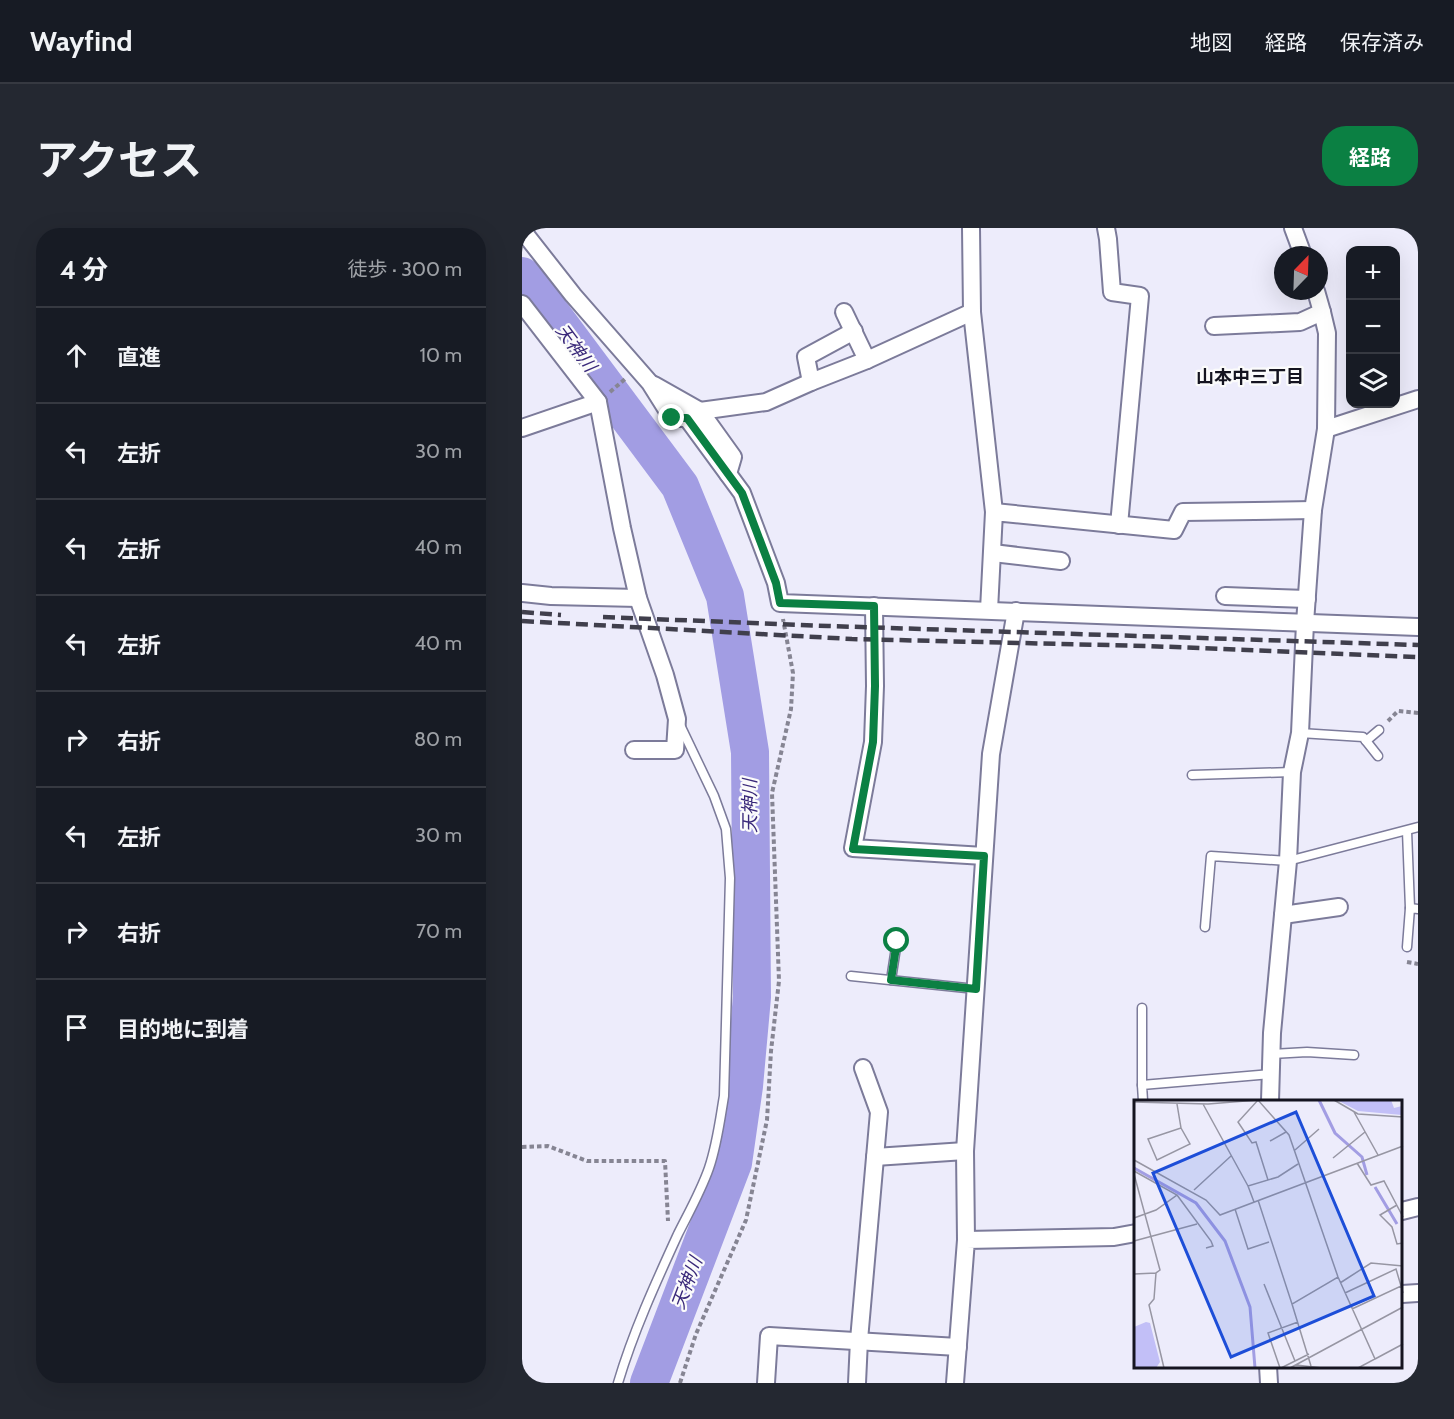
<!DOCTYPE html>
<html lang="ja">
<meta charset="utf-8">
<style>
:root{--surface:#171b24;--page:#242831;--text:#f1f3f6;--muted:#9ea1a6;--line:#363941;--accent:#0b8043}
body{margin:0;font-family:Cabin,"Noto Sans JP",sans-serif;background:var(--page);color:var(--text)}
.controls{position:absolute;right:18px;top:18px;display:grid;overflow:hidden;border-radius:12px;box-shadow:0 6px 24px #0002}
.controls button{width:54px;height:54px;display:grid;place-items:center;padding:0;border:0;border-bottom:2px solid var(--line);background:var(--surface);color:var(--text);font:30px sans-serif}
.compass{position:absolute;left:752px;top:18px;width:54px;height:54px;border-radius:50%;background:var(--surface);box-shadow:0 6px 24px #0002;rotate:23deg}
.stop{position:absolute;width:18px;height:18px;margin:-14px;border:4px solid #0b8043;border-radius:50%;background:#fff}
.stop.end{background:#0b8043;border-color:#fff;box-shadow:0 2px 6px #0008}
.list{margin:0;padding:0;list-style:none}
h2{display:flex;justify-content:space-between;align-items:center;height:78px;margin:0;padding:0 24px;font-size:26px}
h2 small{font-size:20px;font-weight:400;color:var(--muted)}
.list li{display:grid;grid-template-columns:39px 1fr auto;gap:18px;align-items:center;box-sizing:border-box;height:96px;padding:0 24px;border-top:2px solid var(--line)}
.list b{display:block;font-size:22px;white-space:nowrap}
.list em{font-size:20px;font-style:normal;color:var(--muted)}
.icon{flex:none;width:33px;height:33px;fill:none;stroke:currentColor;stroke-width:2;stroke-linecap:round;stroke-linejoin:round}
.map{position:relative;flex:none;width:896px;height:1155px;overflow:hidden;border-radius:24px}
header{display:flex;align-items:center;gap:36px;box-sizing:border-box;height:84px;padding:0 30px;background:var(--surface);border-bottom:2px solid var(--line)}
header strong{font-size:28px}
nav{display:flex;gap:33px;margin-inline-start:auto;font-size:21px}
.intro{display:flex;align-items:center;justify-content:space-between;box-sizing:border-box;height:144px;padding:0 36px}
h1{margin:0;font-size:42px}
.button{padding:15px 27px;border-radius:24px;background:var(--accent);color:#fff;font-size:21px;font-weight:700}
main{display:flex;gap:36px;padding:0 36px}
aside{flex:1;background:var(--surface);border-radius:24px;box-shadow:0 6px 24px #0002}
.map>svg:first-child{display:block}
</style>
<header>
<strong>Wayfind</strong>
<nav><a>地図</a><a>経路</a><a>保存済み</a></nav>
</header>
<div class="intro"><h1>アクセス</h1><a class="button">経路</a></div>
<main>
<aside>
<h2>4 分<small>徒歩 · 300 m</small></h2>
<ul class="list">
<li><svg class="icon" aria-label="ahead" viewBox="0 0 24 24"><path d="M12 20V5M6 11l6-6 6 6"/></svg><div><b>直進</b></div><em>10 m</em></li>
<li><svg class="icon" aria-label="left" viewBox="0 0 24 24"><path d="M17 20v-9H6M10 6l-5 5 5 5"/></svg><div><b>左折</b></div><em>30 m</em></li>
<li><svg class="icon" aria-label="left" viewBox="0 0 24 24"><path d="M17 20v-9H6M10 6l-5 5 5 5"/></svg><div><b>左折</b></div><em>40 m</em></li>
<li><svg class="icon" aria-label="left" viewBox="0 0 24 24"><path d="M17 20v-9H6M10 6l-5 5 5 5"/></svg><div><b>左折</b></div><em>40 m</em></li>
<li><svg class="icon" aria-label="right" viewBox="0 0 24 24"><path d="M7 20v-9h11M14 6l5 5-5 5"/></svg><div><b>右折</b></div><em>80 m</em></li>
<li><svg class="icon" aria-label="left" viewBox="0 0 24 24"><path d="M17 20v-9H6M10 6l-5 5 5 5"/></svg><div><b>左折</b></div><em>30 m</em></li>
<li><svg class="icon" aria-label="right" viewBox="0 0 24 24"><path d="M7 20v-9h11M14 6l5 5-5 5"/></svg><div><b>右折</b></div><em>70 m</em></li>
<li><svg class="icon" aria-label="arrive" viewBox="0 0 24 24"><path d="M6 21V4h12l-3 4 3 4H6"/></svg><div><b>目的地に到着</b></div></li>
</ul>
</aside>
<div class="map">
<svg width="896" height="1155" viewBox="0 0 896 1155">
<rect width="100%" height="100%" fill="#edecfb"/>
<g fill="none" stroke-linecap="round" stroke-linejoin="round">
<path stroke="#a29de3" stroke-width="38" d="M0,48L23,77L158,258L203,368L228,524L230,769L222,858L211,935L127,1155"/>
<defs>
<g id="service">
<path d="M778,505L841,509L856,528"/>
<path d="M844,513L857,502"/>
<path d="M670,547L770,544"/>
<path d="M885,603L888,680"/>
<path d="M683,699L689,628L766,633L896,599"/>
<path d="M885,719L888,680L896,681"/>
<path d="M329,748L454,761"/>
<path d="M369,752L375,713"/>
<path d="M620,780V857"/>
<path d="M750,826L785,824L832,827"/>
<path d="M621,873L620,857L749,846"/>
<path d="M96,1155C111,1104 134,1054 156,1006C167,984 179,963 187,940C195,917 198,892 202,868L208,650L204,601L192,568L158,497"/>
</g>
<g id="minor">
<path d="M449,0L450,84L472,284"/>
<path d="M584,0L586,11L590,64L618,68L597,297"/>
<path d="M771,0L781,27"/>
<path d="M0,2L51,67L128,155L150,190H165L220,265L254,355L258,375L896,399"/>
<path d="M0,76L76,174L0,200"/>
<path d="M322,84L345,132"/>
<path d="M692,98L778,94L800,84"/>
<path d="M289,154L284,129L332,103"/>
<path d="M132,157L178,183L211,229L206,246"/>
<path d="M76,174L100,300L116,370L143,447L155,491L153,522H112"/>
<path d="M178,183L244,174L289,154L345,132L450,84"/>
<path d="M804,201L896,171"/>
<path d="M471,325L539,333"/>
<path d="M0,365L29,368L116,370"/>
<path d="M703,368L785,371"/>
<path d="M352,378L353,458L351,514L331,620L462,628"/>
<path d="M467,382L472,284L652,302L661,284L791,282"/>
<path d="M761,687L817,679"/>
<path d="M748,873L750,805L766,633L770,544L778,505L783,395L791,282L804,201L805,105L800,84L794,63"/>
<path d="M353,929L443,923"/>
<path d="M880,983L896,979"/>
<path d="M444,1012L443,923L469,526L494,383"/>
<path d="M880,1066L896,1065"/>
<path d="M746,1138L747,1155"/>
<path d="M244,1155L247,1108L436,1119"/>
<path d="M335,1155L337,1112L357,884L341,840"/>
<path d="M433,1155L444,1012L592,1009L614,1005"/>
</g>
</defs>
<use href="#service" stroke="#7c7b9a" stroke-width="11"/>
<use href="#minor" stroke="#7c7b9a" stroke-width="20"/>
<g stroke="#868593" stroke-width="4" stroke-dasharray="4.5 3" stroke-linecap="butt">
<path d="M88,164L103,151"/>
<path d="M866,493L876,483L896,485"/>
<path d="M885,734L896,736"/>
<path d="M0,919L26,918L65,933H143L146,993"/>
<path d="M158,1155L174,1106L224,992L245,892L249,823L257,753L250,565L269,481L271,445L261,391"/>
</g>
<use href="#service" stroke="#fff" stroke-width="8"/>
<use href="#minor" stroke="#fff" stroke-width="16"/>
<g stroke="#403f4c" stroke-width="4.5" stroke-dasharray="12 6" stroke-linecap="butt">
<path d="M0,384L39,387"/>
<path d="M81,389L306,398L896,417"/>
<path d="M0,393L330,411L626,418L896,429"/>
</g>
</g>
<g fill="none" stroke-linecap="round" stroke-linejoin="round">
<path stroke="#0b8043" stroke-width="8" d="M150,190H165L220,265L254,355L258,375L352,378L353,458L351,514L331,621L462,628L454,761L369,752L375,713"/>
</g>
<g text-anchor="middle" stroke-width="4.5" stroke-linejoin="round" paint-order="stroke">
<g font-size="18" font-style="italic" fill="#3a297a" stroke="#fbfbfb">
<text transform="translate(54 120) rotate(53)" y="6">天神川</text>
<text transform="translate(228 578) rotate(-90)" y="6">天神川</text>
<text transform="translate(165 1055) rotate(-69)" y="6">天神川</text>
</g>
<g font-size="18" font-weight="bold" fill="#151420" stroke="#fbfbfb">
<text x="728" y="155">山本中三丁目</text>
</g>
</g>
<g transform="translate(612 872)">
<rect width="268" height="268" fill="#edecfb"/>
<path d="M203,0H257L260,8L268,6V15L224,11ZM12,222L16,223L26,262L22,268H0V227Z" fill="#c2bff7"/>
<path fill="none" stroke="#a29de3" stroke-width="3" d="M185,0L201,33L228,57L233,75M0,68L62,103L91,141L116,207L121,268M241,87L263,124"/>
<path fill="none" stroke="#9796a3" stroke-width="1.5" d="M200,0L224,14L269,17M0,2L74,4L124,0M43,4L47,28L14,39L23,60L56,44L47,28M69,4L114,86M220,12L244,55M136,41L152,32M161,50L185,29M199,58L231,32M0,60L72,100L86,115L269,46M223,63L237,85L250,81L269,117M0,71L43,95L22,110L0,118M0,74L26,170L22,173L20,199L15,205L30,268M134,80L122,42L118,43L104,22L124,0L155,35L204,177M60,90L97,56M43,95L77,141L79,146L72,148M124,100L158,204M120,102L114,86L144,77L164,64M263,105L246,115L258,127L263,144L269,143M101,109L114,149L135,142M0,141L63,124M0,174L22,173M206,183L237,163L269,166M130,184L161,261M211,193L262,169L267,186M218,209L267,186L269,193M241,259L269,244M162,265L188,268M177,266L158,204L204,177L241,259L224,268M146,268L134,233L164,222M147,268L175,254M156,268L269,207"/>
<path fill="#1d4ed8" fill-opacity="0.15" stroke="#1d4ed8" stroke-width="3" d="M162,12L240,196L97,257L19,73Z"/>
<rect width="268" height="268" fill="none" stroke="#151420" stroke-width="3"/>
</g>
</svg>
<div class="controls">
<button>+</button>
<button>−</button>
<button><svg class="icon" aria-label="layers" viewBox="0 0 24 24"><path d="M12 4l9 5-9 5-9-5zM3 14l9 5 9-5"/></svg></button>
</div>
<svg class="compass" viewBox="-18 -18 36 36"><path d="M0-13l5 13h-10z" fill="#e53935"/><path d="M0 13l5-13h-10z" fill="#9ea1a6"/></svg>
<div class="stop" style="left:375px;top:713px"></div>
<div class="stop end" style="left:150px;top:190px"></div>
</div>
</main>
